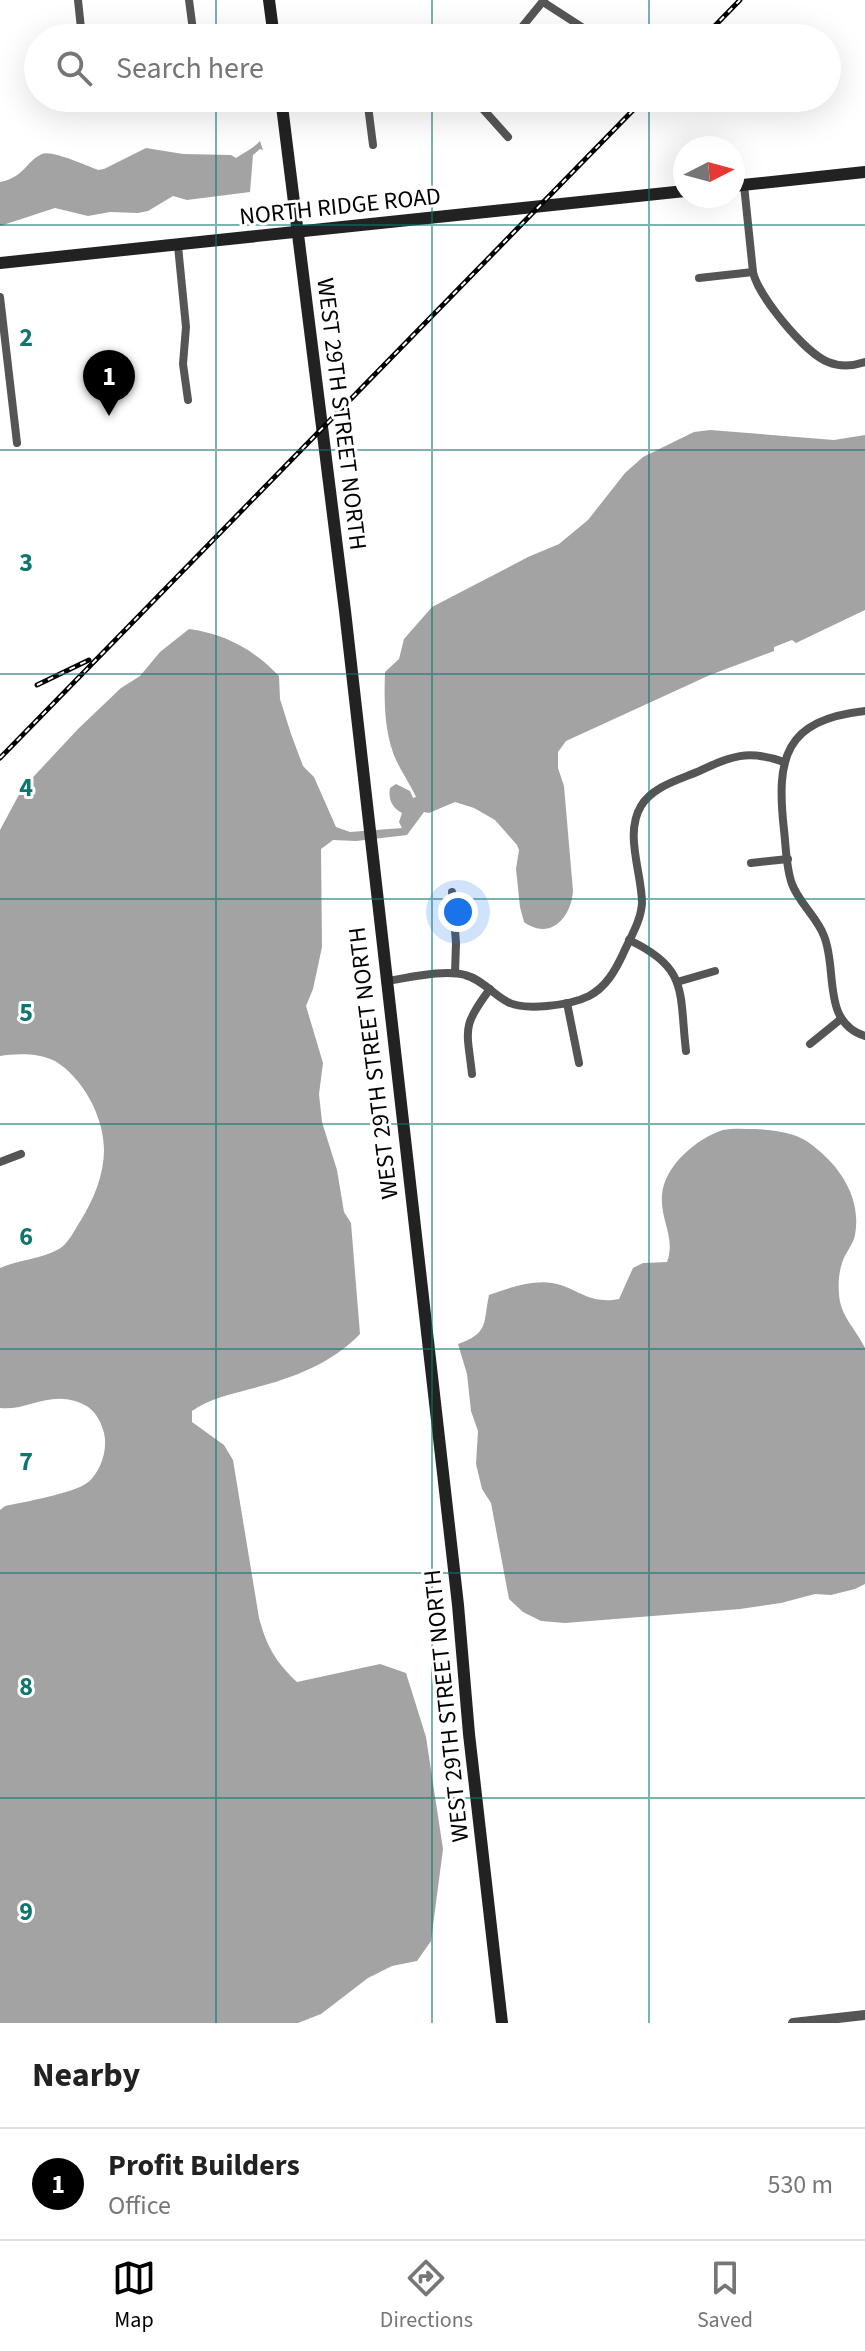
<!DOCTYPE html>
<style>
:root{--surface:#fff;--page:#f6f6f6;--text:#222;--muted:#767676;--line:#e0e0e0;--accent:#000}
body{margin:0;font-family:"Source Sans 3",sans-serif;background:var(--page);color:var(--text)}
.compass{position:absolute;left:673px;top:136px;width:72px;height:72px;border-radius:50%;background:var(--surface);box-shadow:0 8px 32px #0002;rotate:84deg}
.you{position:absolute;left:458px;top:912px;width:28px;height:28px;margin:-20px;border:6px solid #fff;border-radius:50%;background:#1a73e8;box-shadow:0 0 0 12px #1a73e833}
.badge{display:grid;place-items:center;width:52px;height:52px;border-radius:50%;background:var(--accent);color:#fff;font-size:26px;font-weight:700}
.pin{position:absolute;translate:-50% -66px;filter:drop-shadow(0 2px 4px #0008)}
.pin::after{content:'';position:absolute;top:42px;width:28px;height:24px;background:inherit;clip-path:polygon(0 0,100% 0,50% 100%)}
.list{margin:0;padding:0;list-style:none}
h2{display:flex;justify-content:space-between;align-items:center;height:104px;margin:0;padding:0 32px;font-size:34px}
h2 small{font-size:26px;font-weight:400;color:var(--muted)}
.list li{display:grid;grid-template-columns:52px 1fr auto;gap:24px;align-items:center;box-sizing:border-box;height:112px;padding:0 32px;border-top:2px solid var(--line)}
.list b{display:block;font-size:30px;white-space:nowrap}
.list p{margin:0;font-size:26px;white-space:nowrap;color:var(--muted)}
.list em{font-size:26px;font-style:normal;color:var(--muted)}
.icon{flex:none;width:44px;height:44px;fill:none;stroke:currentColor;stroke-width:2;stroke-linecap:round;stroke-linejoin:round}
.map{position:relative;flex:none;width:865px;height:2023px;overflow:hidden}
.search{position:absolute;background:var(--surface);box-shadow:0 8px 32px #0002;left:24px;right:24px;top:24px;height:88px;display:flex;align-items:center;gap:20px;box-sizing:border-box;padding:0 28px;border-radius:44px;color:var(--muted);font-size:30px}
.sheet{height:216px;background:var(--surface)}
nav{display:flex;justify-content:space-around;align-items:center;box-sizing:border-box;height:112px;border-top:2px solid var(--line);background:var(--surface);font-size:22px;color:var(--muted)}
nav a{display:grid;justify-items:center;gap:4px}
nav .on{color:var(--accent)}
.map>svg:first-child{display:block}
</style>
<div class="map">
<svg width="865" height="2023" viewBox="0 0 865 2023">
<rect width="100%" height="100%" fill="#fff"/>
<g fill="#a3a3a3">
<path d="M260,141L263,150L260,149L253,155L250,192L187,200L173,196L148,211L138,213L110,212L88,216L55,208L0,226V182C25,177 26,161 42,154C52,150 87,166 98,170L104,169L146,148L183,154L231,155L236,158C244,152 253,149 260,141Z"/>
<path d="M710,430L834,440L865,435V610L796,643L792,640L774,647V651L710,675L566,741L558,752V768L564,786L573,891C571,918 550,941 524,922L520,907L516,869L519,850L517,845L495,820L474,808L455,802L429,813L424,812L407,835L356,841L333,840L321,849L322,947L313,989L306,1006L323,1063L319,1094L322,1122L337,1170L344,1212L351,1223L360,1334C330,1365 290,1379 250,1389C228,1395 211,1398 192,1411V1422L224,1445L233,1460L259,1618C267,1647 275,1661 297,1682L380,1664L406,1673L426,1737L443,1849L431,1941L417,1961L392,1966L368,1978L321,2014L298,2023H0V1510L5,1506C24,1502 74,1493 87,1483C101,1472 108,1449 104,1433C100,1418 93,1407 78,1402C48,1391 27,1411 0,1408V1268C18,1260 42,1259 59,1249C69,1243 75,1229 81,1220C94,1199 104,1174 104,1150C104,1117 83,1078 55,1061C40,1053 16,1053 0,1056V830L22,789L78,729L121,688L140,676L160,652L189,629C226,634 254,650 279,676L280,699L291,734L303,766L314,777L336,827L350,832L402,828L399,822L402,813C392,808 388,799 390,788L396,784L410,791L413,798L416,797C410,784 403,774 397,762C384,735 384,701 385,672L399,659L404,639L432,607L528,557L559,544L588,520L625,473L643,457L694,432Z"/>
<path d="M755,1129C773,1130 793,1132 808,1142C839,1164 862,1197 855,1235C853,1245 845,1253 842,1263C839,1272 838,1284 839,1294C840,1316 856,1329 865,1348V1584L855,1589L831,1595L815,1594L781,1603L740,1609L565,1623L541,1621L523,1612L509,1599L491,1503L482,1489L476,1464L478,1431L471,1411L467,1374L458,1344C489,1333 483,1324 489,1295C508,1288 532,1280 552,1283C577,1287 588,1305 619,1299L633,1268L643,1263L667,1262C676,1237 660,1221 662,1195C664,1166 697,1138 723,1130C733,1128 745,1129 755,1129Z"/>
</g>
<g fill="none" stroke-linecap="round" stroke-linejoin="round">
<g stroke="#555" stroke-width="8">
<path d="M78,0L82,38"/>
<path d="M189,0L194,38"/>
<path d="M543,2L588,31L602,34"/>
<path d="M513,38L544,0"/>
<path d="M367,98L373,145"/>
<path d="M477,98L482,108L508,137"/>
<path d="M744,185L753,272C758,296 805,353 828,362C840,367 853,366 865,362"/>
<path d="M178,246L186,327L183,364L188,400"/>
<path d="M699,278L753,272"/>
<path d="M0,297L17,443"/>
<path d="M865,711C784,720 776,758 784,830C786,847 786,868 792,884C799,903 817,917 824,936C838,970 821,1022 865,1036"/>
<path d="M751,863L788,859"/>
<path d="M452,892L456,943L455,973"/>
<path d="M629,940C689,968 679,992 686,1051"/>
<path d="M386,981C408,978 444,969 465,975C481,979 492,993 506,1001C523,1012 571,1005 589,996C606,987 615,971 623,954C630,938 641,921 642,903C642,873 624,834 641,806C652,787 678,780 697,772C732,756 747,749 784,762"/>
<path d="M677,982L715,971"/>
<path d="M567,1003L579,1063"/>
<path d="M810,1044L841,1019"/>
<path d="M472,1074C467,1029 461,1027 490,989"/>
<path d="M0,1162L21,1154"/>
</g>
<path stroke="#555" stroke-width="10" d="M793,2023L865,2015"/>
<g stroke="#222" stroke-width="12">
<path d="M269,0L274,38"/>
<path d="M281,98L345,611L458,1605L469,1734L502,2023"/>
<path d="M733,186L865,172"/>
<path d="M0,263L685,191"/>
</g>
<defs>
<g id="rail">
<path d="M703,38L740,0"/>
<path d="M37,685L89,660"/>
<path d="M0,758L645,98"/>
</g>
</defs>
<use href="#rail" stroke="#000" stroke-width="5"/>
<use href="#rail" stroke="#fff" stroke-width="2" stroke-dasharray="6" stroke-linecap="butt"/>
</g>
<path fill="none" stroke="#0f766e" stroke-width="2" stroke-opacity="0.55" d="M216,0V38M432,0V38M649,0V38M216,98V2023M432,98V2023M649,98V2023M0,225H865M0,450H865M0,674H865M0,899H865M0,1124H865M0,1349H865M0,1573H865M0,1798H865"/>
<g text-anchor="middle" stroke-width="6" stroke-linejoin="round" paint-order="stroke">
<g font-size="24" fill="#000" stroke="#fff">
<text transform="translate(340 206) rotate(-6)" y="8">NORTH RIDGE ROAD</text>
<text transform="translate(342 414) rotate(83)" y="8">WEST 29TH STREET NORTH</text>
<text transform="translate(373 1063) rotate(-97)" y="8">WEST 29TH STREET NORTH</text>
<text transform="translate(446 1706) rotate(-96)" y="8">WEST 29TH STREET NORTH</text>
</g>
</g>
<g font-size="26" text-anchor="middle" font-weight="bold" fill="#0f766e" stroke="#fff" stroke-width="6" stroke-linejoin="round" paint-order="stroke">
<text x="26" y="346">2</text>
<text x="26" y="571">3</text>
<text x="26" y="796">4</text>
<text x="26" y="1021">5</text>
<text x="26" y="1245">6</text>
<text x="26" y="1470">7</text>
<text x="26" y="1695">8</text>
<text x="26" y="1920">9</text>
</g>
</svg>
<svg class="compass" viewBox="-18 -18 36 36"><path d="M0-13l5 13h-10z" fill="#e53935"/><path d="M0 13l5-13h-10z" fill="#767676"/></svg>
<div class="you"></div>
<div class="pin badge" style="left:109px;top:416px">1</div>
<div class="search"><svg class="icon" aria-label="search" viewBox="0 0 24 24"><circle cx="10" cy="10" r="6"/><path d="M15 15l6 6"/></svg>Search here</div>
</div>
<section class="sheet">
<h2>Nearby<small></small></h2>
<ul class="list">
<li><span class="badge">1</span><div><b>Profit Builders</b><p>Office</p></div><em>530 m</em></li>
</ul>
</section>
<nav>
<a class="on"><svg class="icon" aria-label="map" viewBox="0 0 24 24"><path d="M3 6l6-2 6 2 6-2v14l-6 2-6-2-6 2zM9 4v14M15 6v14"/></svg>Map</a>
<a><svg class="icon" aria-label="directions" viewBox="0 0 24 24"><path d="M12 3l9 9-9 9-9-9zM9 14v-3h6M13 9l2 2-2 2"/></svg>Directions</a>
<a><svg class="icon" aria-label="saved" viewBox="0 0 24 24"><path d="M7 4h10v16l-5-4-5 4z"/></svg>Saved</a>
</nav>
